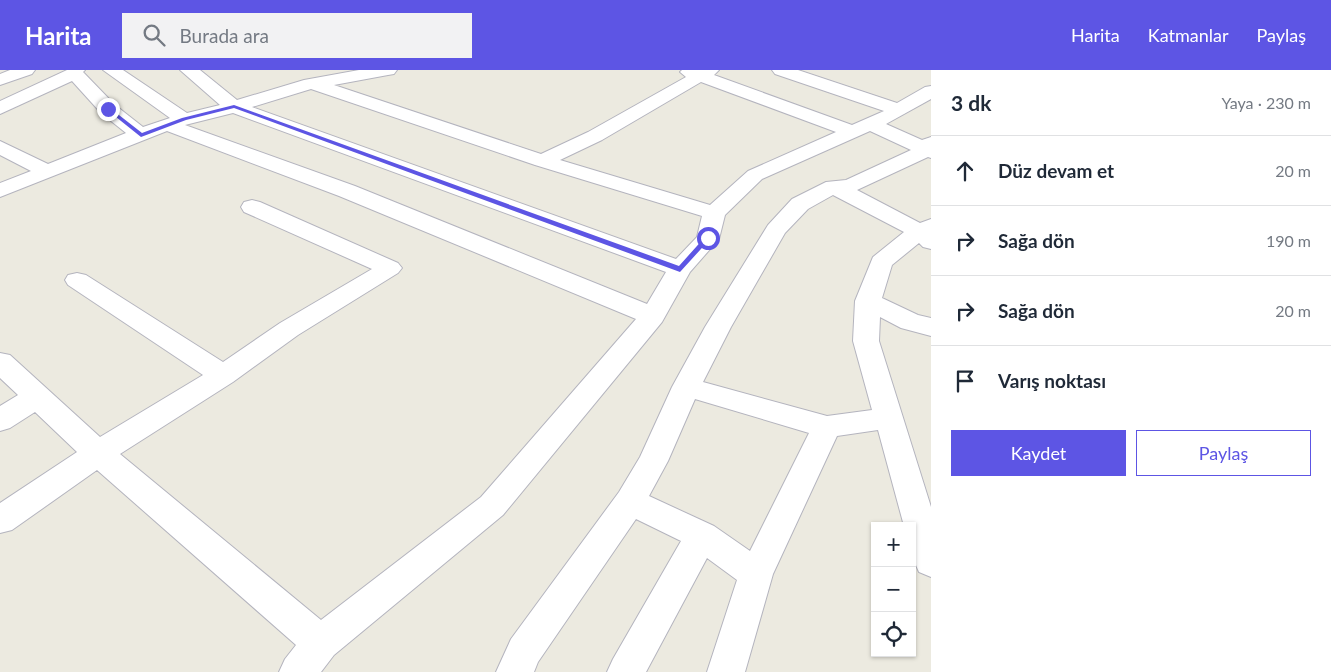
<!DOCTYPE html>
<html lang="tr">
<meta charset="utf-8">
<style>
:root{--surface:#fff;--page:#f2f2f3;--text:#1f2937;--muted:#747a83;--line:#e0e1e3;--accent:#5d55e4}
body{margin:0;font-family:Lato,sans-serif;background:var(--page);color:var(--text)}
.controls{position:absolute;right:15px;bottom:15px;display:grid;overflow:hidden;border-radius:0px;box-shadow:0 1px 4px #0004}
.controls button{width:45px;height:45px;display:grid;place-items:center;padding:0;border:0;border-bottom:1px solid var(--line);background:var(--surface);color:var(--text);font:25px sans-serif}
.stop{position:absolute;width:15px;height:15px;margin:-11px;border:4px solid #5d55e4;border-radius:50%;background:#fff}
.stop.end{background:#5d55e4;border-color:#fff;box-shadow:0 1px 5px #0008}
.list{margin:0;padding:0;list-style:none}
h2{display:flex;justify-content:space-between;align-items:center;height:65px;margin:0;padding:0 20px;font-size:21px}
h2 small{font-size:16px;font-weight:400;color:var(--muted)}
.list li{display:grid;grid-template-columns:32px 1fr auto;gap:15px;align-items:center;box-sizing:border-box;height:70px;padding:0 20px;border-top:1px solid var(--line)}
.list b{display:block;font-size:19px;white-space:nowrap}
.list em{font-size:16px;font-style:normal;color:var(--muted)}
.actions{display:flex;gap:10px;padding:15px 20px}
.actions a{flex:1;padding:11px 0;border:1px solid var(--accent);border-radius:0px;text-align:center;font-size:18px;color:var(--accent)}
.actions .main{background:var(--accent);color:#fff}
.icon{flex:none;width:28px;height:28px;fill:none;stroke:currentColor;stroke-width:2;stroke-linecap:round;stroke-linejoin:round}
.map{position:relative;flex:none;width:931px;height:602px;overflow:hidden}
header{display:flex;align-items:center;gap:30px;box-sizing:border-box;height:70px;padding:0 25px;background:var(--accent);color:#fff}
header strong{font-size:24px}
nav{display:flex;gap:28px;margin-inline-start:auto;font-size:18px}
.search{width:350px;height:45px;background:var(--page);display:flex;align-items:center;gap:12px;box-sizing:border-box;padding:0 18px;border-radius:0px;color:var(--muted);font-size:19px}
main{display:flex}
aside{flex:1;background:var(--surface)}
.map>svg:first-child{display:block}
</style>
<header>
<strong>Harita</strong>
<div class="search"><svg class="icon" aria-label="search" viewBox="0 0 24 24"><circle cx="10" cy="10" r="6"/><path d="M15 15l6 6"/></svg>Burada ara</div>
<nav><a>Harita</a><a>Katmanlar</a><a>Paylaş</a></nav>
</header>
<main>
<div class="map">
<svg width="931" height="602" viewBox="0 0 931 602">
<rect width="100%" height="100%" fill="#eceae0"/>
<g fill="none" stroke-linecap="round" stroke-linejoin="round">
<defs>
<g id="minor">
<path d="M10,0H35L32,4L0,15V4Z"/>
<path d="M67,0H85L83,2L115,35L143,57L170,48L103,0H123L187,43L220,35L180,0H200L237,30L304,10L359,0H397L394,4L388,5L334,15L541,84L588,62L686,7L680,2L682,0H719L714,5L852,55L884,41L775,4L772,0H798L897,33L925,17L931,16V29L886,54L922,70L931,67V88L928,87L857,120L920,153L931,149V179L923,177L919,173L892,195L882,228L918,245L931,248V266L901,258L880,247L879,271L931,437V507L919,502L912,486V456H904L878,360L837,366L773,504L745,602H707L737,510L707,488L646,602H607L613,589L681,471L636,449L538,592L534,602H496L511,569L619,422L640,387L672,317L705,257L768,155L792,129L826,112L846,110L911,80L870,61L762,109L725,145L719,169L690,202L662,252L503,445L334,585L321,602H279L285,589L296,575L97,400L12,460L0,463V433L77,382L35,342L10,358L0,361V336L18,325L0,308V283L10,285L100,367L203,305L68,215L65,210L68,205L77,203L86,205L223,292L280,253L372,199L244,142L241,137L244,132L252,130L260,132L398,193L402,198L398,203L298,265L233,312L120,384L321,550L481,427L636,249L339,126L167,61L0,127V113L31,101L0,85V71L48,94L126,63L101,43L72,11L0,44V31ZM701,12L836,62L748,101L710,135L560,90L602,70ZM311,19L535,95L702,146L697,167L676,189L252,37ZM233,43L666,202L647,234L355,116L185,55ZM833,125L904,162L873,187L855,231L853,271L872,340L827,346L703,312L731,257L785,163L808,139ZM695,329L809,363L750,481L714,456L649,426L668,391Z"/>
</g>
</defs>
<use href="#minor" stroke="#b4b4be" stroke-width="2"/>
<use href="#minor" fill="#fff" fill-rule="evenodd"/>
</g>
<path fill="#5d55e4" d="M234,35L679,196L705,167L711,168L680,202L234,38L186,50L141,67L106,39L110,38L142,63L182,48Z"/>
</svg>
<div class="controls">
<button>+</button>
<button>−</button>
<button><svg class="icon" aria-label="locate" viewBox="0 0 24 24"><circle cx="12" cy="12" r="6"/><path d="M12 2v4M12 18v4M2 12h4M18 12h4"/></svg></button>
</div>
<div class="stop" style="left:708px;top:168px"></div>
<div class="stop end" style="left:108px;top:39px"></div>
</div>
<aside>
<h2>3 dk<small>Yaya · 230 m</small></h2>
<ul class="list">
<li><svg class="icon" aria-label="ahead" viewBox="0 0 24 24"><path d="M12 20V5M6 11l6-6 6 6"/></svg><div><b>Düz devam et</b></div><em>20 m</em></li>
<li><svg class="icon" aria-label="right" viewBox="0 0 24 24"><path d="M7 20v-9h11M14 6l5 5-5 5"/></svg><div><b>Sağa dön</b></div><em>190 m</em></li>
<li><svg class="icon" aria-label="right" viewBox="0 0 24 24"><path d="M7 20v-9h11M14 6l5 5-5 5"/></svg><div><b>Sağa dön</b></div><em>20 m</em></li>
<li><svg class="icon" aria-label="arrive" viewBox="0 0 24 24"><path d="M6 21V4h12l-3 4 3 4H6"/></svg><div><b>Varış noktası</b></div></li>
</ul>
<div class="actions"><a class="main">Kaydet</a><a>Paylaş</a></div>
</aside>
</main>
